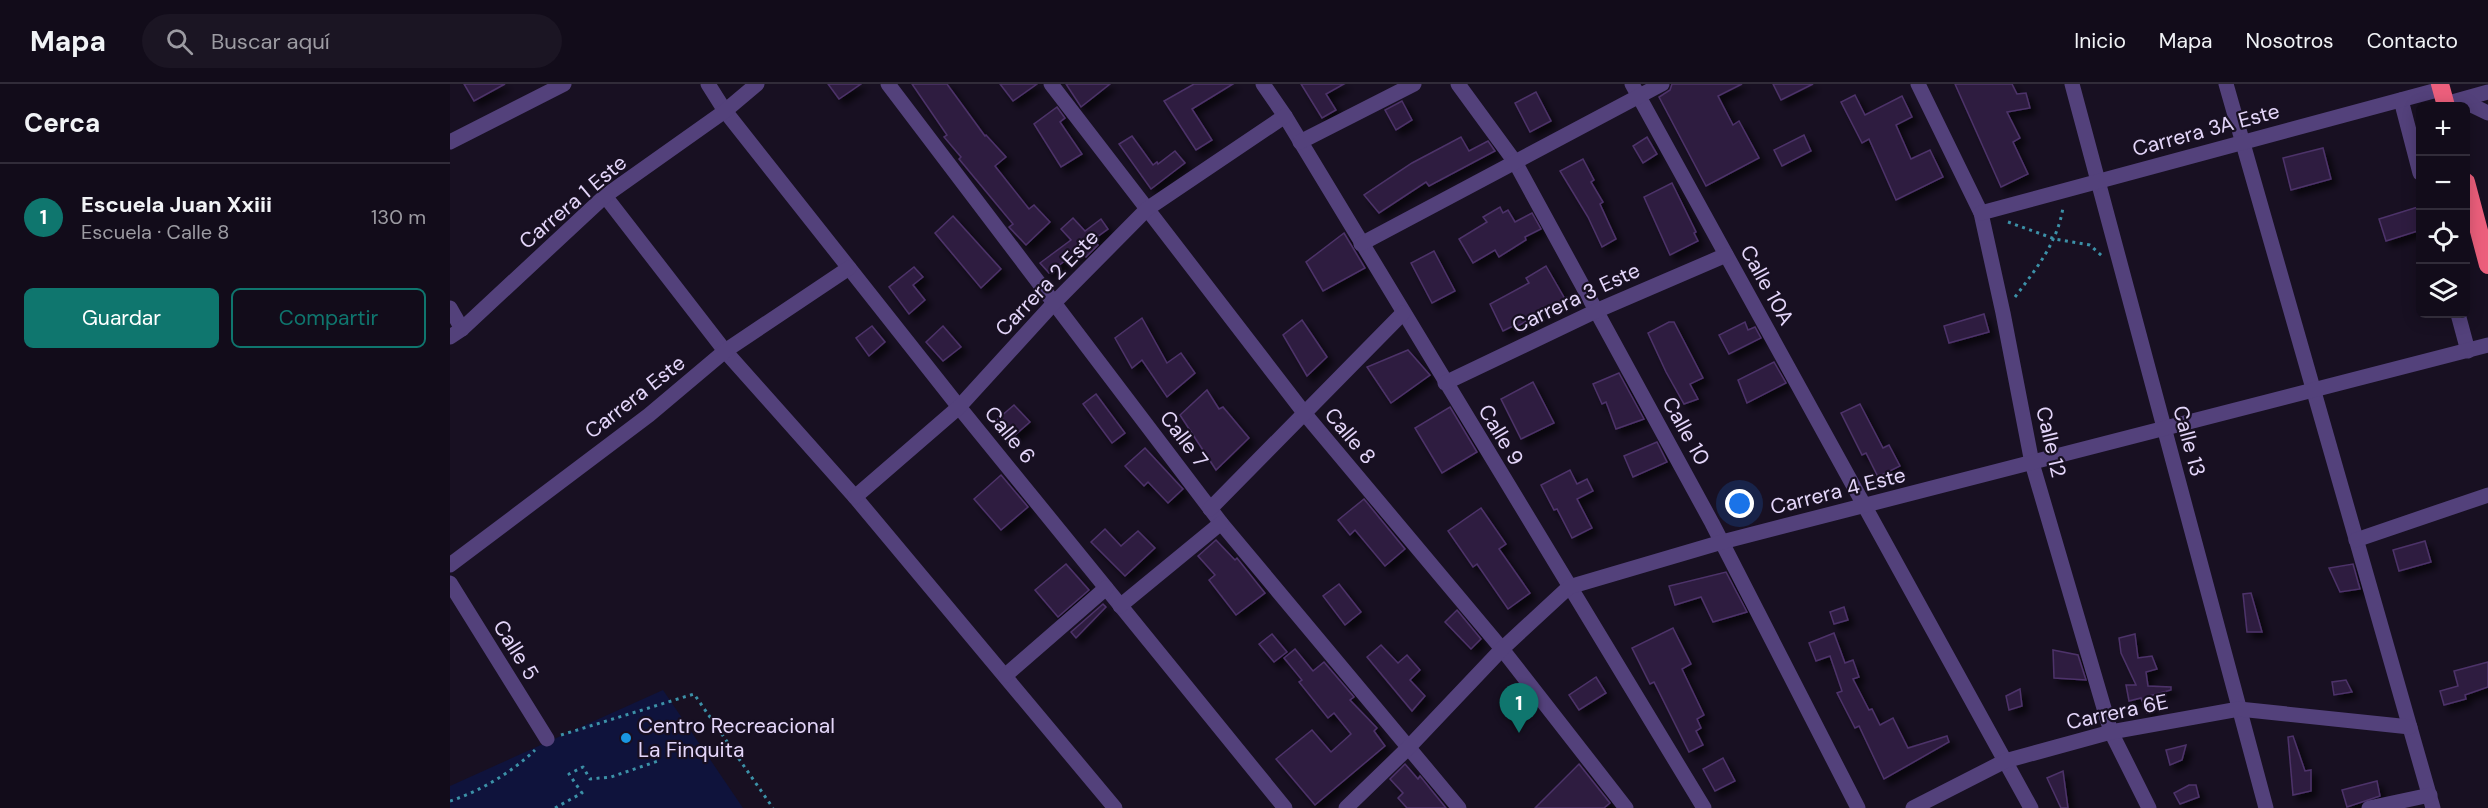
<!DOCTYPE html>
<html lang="es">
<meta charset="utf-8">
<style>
:root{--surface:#120c1a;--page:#1b1523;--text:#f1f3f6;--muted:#9c9ba2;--line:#312c39;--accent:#0f766e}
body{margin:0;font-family:"DM Sans",sans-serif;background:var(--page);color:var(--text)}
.controls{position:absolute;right:18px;top:18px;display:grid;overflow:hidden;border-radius:9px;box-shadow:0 3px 15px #0003}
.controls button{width:54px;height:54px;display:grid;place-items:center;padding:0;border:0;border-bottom:2px solid var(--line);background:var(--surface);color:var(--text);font:30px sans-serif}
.you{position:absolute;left:1290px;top:420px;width:21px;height:21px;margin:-15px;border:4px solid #fff;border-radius:50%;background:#1a73e8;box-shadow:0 0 0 9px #1a73e833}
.badge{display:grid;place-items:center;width:39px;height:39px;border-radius:50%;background:var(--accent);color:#fff;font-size:20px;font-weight:700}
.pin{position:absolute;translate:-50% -50px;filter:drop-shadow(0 2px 3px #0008)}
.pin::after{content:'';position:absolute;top:32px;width:21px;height:18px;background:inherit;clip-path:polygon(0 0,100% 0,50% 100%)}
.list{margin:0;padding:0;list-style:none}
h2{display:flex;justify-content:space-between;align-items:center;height:78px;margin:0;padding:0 24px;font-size:26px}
h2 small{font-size:20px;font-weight:400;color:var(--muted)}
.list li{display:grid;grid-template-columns:39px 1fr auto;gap:18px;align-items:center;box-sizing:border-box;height:108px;padding:0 24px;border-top:2px solid var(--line)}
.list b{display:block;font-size:22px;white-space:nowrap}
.list p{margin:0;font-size:20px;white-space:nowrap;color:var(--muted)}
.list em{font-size:20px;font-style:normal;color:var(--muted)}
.actions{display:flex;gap:12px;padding:18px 24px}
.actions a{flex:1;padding:14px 0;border:2px solid var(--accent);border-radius:9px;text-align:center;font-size:21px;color:var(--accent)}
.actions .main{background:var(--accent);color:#fff}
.icon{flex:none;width:33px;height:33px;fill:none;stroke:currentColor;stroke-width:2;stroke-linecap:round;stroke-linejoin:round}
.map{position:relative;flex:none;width:2038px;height:724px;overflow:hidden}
header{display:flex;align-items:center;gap:36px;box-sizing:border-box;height:84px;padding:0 30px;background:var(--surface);border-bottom:2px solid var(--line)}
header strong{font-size:28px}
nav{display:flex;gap:33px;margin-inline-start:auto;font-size:21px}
.search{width:420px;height:54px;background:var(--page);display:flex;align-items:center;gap:15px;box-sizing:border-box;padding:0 21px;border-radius:33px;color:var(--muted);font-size:22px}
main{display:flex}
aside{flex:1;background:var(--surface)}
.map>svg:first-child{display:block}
</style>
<header>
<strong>Mapa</strong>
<div class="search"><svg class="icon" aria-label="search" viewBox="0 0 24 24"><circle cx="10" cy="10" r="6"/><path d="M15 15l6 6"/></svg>Buscar aquí</div>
<nav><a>Inicio</a><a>Mapa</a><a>Nosotros</a><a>Contacto</a></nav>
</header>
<main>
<aside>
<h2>Cerca<small></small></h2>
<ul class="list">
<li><span class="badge">1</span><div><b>Escuela Juan Xxiii</b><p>Escuela · Calle 8</p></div><em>130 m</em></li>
</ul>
<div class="actions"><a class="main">Guardar</a><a>Compartir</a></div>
</aside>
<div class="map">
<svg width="2038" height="724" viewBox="0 0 2038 724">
<defs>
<filter id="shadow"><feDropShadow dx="5.5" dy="5.5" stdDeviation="3" flood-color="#0009"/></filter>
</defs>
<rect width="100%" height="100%" fill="#181022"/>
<path fill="#0f133c" d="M213,606L293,724H0V702Z"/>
<g fill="#2f1f40" stroke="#4d336a" stroke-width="1.5" filter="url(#shadow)">
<path d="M14,0H55L24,17Z"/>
<path d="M378,0H411L389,15Z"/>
<path d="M462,0H497L535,52L536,51L556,73L545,82L579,125L584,121L600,138L576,161L559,143L563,140L509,75L511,73L494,53L497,51Z"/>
<path d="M550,0H587L563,17Z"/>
<path d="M616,0H660L631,23Z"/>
<path d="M744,0H783L742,25L762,56L746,66L714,17Z"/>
<path d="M851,0H894L876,10L886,26L872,34Z"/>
<path d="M1222,0H1292L1268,12L1283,41L1289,37L1309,74L1256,102L1209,13L1220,6Z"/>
<path d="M1323,0H1363L1331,16Z"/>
<path d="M1505,0H1562L1567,10L1576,9L1580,24L1557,28L1570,54L1563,58L1578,90L1551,103Z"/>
<path d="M1086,8L1101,37L1080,48L1065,19Z"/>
<path d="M1405,11L1415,31L1452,12L1462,33L1446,41L1461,75L1480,66L1493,93L1446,116L1419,55L1412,59L1391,18Z"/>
<path d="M952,17L962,36L946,46L935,26Z"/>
<path d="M607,23L615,34L610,38L632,70L611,83L584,40Z"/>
<path d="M1354,51L1361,67L1332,82L1324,66Z"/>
<path d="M682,52L703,81L707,78L708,80L725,67L735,79L701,105L669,60Z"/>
<path d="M1011,53L1019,67L1038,57L1045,67L979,102L976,98L929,129L914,111L962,79Z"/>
<path d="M1197,53L1207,70L1193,79L1183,62Z"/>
<path d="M1873,64L1881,95L1841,106L1833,74Z"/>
<path d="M1133,75L1144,96L1141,98L1153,118L1150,120L1166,155L1152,163L1138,133L1110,87Z"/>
<path d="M1222,99L1246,148L1244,149L1248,157L1220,171L1194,113Z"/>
<path d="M1971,122V146L1936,157L1929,135Z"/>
<path d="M1050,123L1053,129L1058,126L1065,138L1082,129L1091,145L1075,153L1076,156L1049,173L1045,166L1023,179L1009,155L1037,138L1033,133Z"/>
<path d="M503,132L551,185L531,204L485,149Z"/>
<path d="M623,134L635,147L651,135L658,145L643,156L648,161L636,173L629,166L599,189L590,179L621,156L611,145Z"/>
<path d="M894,149L915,184L873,207L856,178Z"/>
<path d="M984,167L1005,207L982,219L961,179Z"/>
<path d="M1096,182L1115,215L1068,242L1067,240L1053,247L1040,220L1079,199L1076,194Z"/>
<path d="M464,183L473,193L463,201L475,216L459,230L439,203Z"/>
<path d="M1534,230L1539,248L1499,259L1494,242Z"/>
<path d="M692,234L717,279L731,269L745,289L717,313L692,276L682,284L665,254Z"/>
<path d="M852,236L877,273L857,292L833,251Z"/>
<path d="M1219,238H1224L1253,294L1240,300L1248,315L1234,320L1216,288L1198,249Z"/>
<path d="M1295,238L1298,246L1305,243L1311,254L1279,270L1269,251Z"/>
<path d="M422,242L435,258L419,272L406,254Z"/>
<path d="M493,242L511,263L493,277L476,258Z"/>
<path d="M958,266L980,291L941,319L917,283Z"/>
<path d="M1324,278L1336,299L1297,319L1288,296Z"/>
<path d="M1169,289L1194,335L1166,345L1156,318L1152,320L1143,300Z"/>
<path d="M1083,298L1104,339L1071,355L1051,315Z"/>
<path d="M757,306L769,325L773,323L799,354L766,386L730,331Z"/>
<path d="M646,310L675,349L662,359L633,320Z"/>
<path d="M1410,320L1433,364L1439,361L1450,382L1428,393L1416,369L1412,371L1391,329Z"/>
<path d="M564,321L580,338L557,358L543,339Z"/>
<path d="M1000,323L1027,368L992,389L965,344Z"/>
<path d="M1207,358L1217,378L1183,393L1174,372Z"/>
<path d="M695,364L733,405L718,419L698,398L694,402L675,382Z"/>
<path d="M1120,386L1127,400L1137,395L1143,407L1127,415L1142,444L1122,454L1107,425L1104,426L1091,401Z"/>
<path d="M551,391L578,423L551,446L524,415Z"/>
<path d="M914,415L955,465L935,482L905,446L900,451L888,436Z"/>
<path d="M1031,424L1056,460L1049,465L1080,509L1058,525L1027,480L1023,483L998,447Z"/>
<path d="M655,445L671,462L688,447L705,464L675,492L641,458Z"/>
<path d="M766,456L785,476L787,474L815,509L786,531L759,496L765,491L748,472Z"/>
<path d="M1975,457L1981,478L1949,487L1943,466Z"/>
<path d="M616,480L639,506L608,533L585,506Z"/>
<path d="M1903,480L1910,505L1890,508L1879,484Z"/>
<path d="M1276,488L1297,528L1263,538L1251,513L1225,521L1219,502Z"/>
<path d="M889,500L911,528L895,541L873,512Z"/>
<path d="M1801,509L1812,548H1797L1793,510Z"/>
<path d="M653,520L656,523L626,554L621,548Z"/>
<path d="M1394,523L1398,536L1384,540L1380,528Z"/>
<path d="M1007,526L1031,555L1021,565L995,538Z"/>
<path d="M1223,544L1241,580L1232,585L1254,631L1247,635L1251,644L1246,647L1253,661L1239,668L1204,598L1200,600L1182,564Z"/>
<path d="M1384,549L1395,579L1403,576L1409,593L1403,595L1419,626L1422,625L1430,641L1443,634L1458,664L1497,652L1499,658L1434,695L1409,642L1405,644L1387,609L1392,607L1380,572L1366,577L1359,559Z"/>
<path d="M822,550L837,568L824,578L809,560Z"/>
<path d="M1685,550L1688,574L1702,572L1707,585L1696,588L1698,602L1721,603V606L1699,612L1701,628L1697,629L1691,614L1679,617L1676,601H1686L1671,569L1669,554Z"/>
<path d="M931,561L948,579L957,571L970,586L960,596L975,612L962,627L917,573Z"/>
<path d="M845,565L863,587L874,578L904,613L900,616L927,644L924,647L935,662L865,721L826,675L862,646L881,668L901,650L884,629L878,634L849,598L852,596L834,574Z"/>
<path d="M1603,566L1628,571L1636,596L1604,594Z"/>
<path d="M2038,578V603L2015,611L2016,615L1994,621L1990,607L2008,602L2004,587Z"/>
<path d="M1146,593L1156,609L1129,626L1119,611Z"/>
<path d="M1896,596L1902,608L1884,611L1882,598Z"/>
<path d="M1570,605L1572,622L1559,626L1556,612Z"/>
<path d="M1843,652L1855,687L1861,686V707L1843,711L1838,653Z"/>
<path d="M1736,661L1732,676L1720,681L1716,666Z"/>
<path d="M1273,674L1285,697L1265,707L1253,685Z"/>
<path d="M955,680L968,695L970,692L996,724H957L948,714L953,709L940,695Z"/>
<path d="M1129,680L1160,719L1154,724H1085Z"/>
<path d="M1613,687L1618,724H1611L1597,694Z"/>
<path d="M1927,697L1930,712L1897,723L1892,706Z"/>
<path d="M1739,701H1746L1749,713L1730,720L1724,709Z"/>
</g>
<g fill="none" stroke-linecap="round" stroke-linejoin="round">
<g stroke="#3c91a8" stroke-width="3" stroke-dasharray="3 4.5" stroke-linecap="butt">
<path d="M1558,138L1605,155L1640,161L1652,172"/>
<path d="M1565,213C1586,185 1608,158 1613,123"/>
<path d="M111,651L244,610L323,724"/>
<path d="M0,717C31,707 62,688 85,666"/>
<path d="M105,724L132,709L119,690L133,683L140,695L161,693L208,677"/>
</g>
<g stroke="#53417b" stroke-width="15">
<path d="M258,0L275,27L509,323L835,724"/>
<path d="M438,0L771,439L1009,724"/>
<path d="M601,0L855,330L1052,565L1176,724"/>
<path d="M813,0L835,32L1254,724"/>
<path d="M1008,0L1065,78L1262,439L1408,724"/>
<path d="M1182,0L1581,724"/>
<path d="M1468,0L1531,129L1553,229L1582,379L1661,648L1699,724"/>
<path d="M1622,0L1816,724"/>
<path d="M1776,0L1983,724"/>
<path d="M1951,16L1970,89"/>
<path d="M2011,16L2038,29"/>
<path d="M1995,20L2038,8"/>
<path d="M0,58L114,0"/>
<path d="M850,58L964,0"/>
<path d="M155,112L275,267L405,413L665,724"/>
<path d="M1531,129L1991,5"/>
<path d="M911,160L1212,0"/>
<path d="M0,224L12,245"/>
<path d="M2008,230L2018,267"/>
<path d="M0,253L12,245L155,112L275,27L307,0"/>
<path d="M995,299L1146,227L1276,171"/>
<path d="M405,413L509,323L604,219L697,125L835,32"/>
<path d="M760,425L953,229"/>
<path d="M1906,456L2038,411"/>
<path d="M0,481L199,331L275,267L399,184"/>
<path d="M0,499L97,655"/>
<path d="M670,522L771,439"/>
<path d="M556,591L656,504"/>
<path d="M896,724L959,663L1052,565L1119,503L1272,458L2038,261"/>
<path d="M1463,724L1555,677L1661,648L1789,625L1960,643"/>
<path d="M1919,724L1980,711"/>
</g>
<g stroke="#ec5f7c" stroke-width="18">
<path d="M1990,0L1996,22"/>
<path d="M2016,98L2038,181"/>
</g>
</g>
<circle fill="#1a97e2" stroke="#181022" stroke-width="2" cx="176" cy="654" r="6"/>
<g text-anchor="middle" stroke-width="4.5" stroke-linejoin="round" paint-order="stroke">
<g font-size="21" fill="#e4d6fa" stroke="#181022">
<text transform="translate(1756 46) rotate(-15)" y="7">Carrera 3A Este</text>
<text transform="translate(123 118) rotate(-40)" y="7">Carrera 1 Este</text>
<text transform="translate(597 199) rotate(-46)" y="7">Carrera 2 Este</text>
<text transform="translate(1317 201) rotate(61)" y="7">Calle 10A</text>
<text transform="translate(1126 214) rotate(-25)" y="7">Carrera 3 Este</text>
<text transform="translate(185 313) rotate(-38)" y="7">Carrera Este</text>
<text transform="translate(1236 347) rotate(61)" y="7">Calle 10</text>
<text transform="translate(560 351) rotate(51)" y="7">Calle 6</text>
<text transform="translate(1051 351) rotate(59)" y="7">Calle 9</text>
<text transform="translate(900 352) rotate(50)" y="7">Calle 8</text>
<text transform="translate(734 355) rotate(53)" y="7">Calle 7</text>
<text transform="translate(1739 357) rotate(75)" y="7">Calle 13</text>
<text transform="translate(1601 358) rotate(77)" y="7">Calle 12</text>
<text transform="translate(1388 407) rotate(-14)" y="7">Carrera 4 Este</text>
<text transform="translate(66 566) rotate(58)" y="7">Calle 5</text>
<text transform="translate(1667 628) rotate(-12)" y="7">Carrera 6E</text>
</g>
<g font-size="21" fill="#e4d6fa" stroke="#181022" text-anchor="start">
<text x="188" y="649">Centro Recreacional<tspan x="188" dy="24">La Finquita</tspan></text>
</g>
</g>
</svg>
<div class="controls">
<button>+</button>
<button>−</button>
<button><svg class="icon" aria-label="locate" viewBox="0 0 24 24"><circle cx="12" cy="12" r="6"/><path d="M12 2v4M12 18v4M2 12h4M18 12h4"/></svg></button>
<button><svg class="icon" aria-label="layers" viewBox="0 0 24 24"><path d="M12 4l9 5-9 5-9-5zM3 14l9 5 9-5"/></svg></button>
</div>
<div class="you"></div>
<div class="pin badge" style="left:1069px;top:649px">1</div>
</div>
</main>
